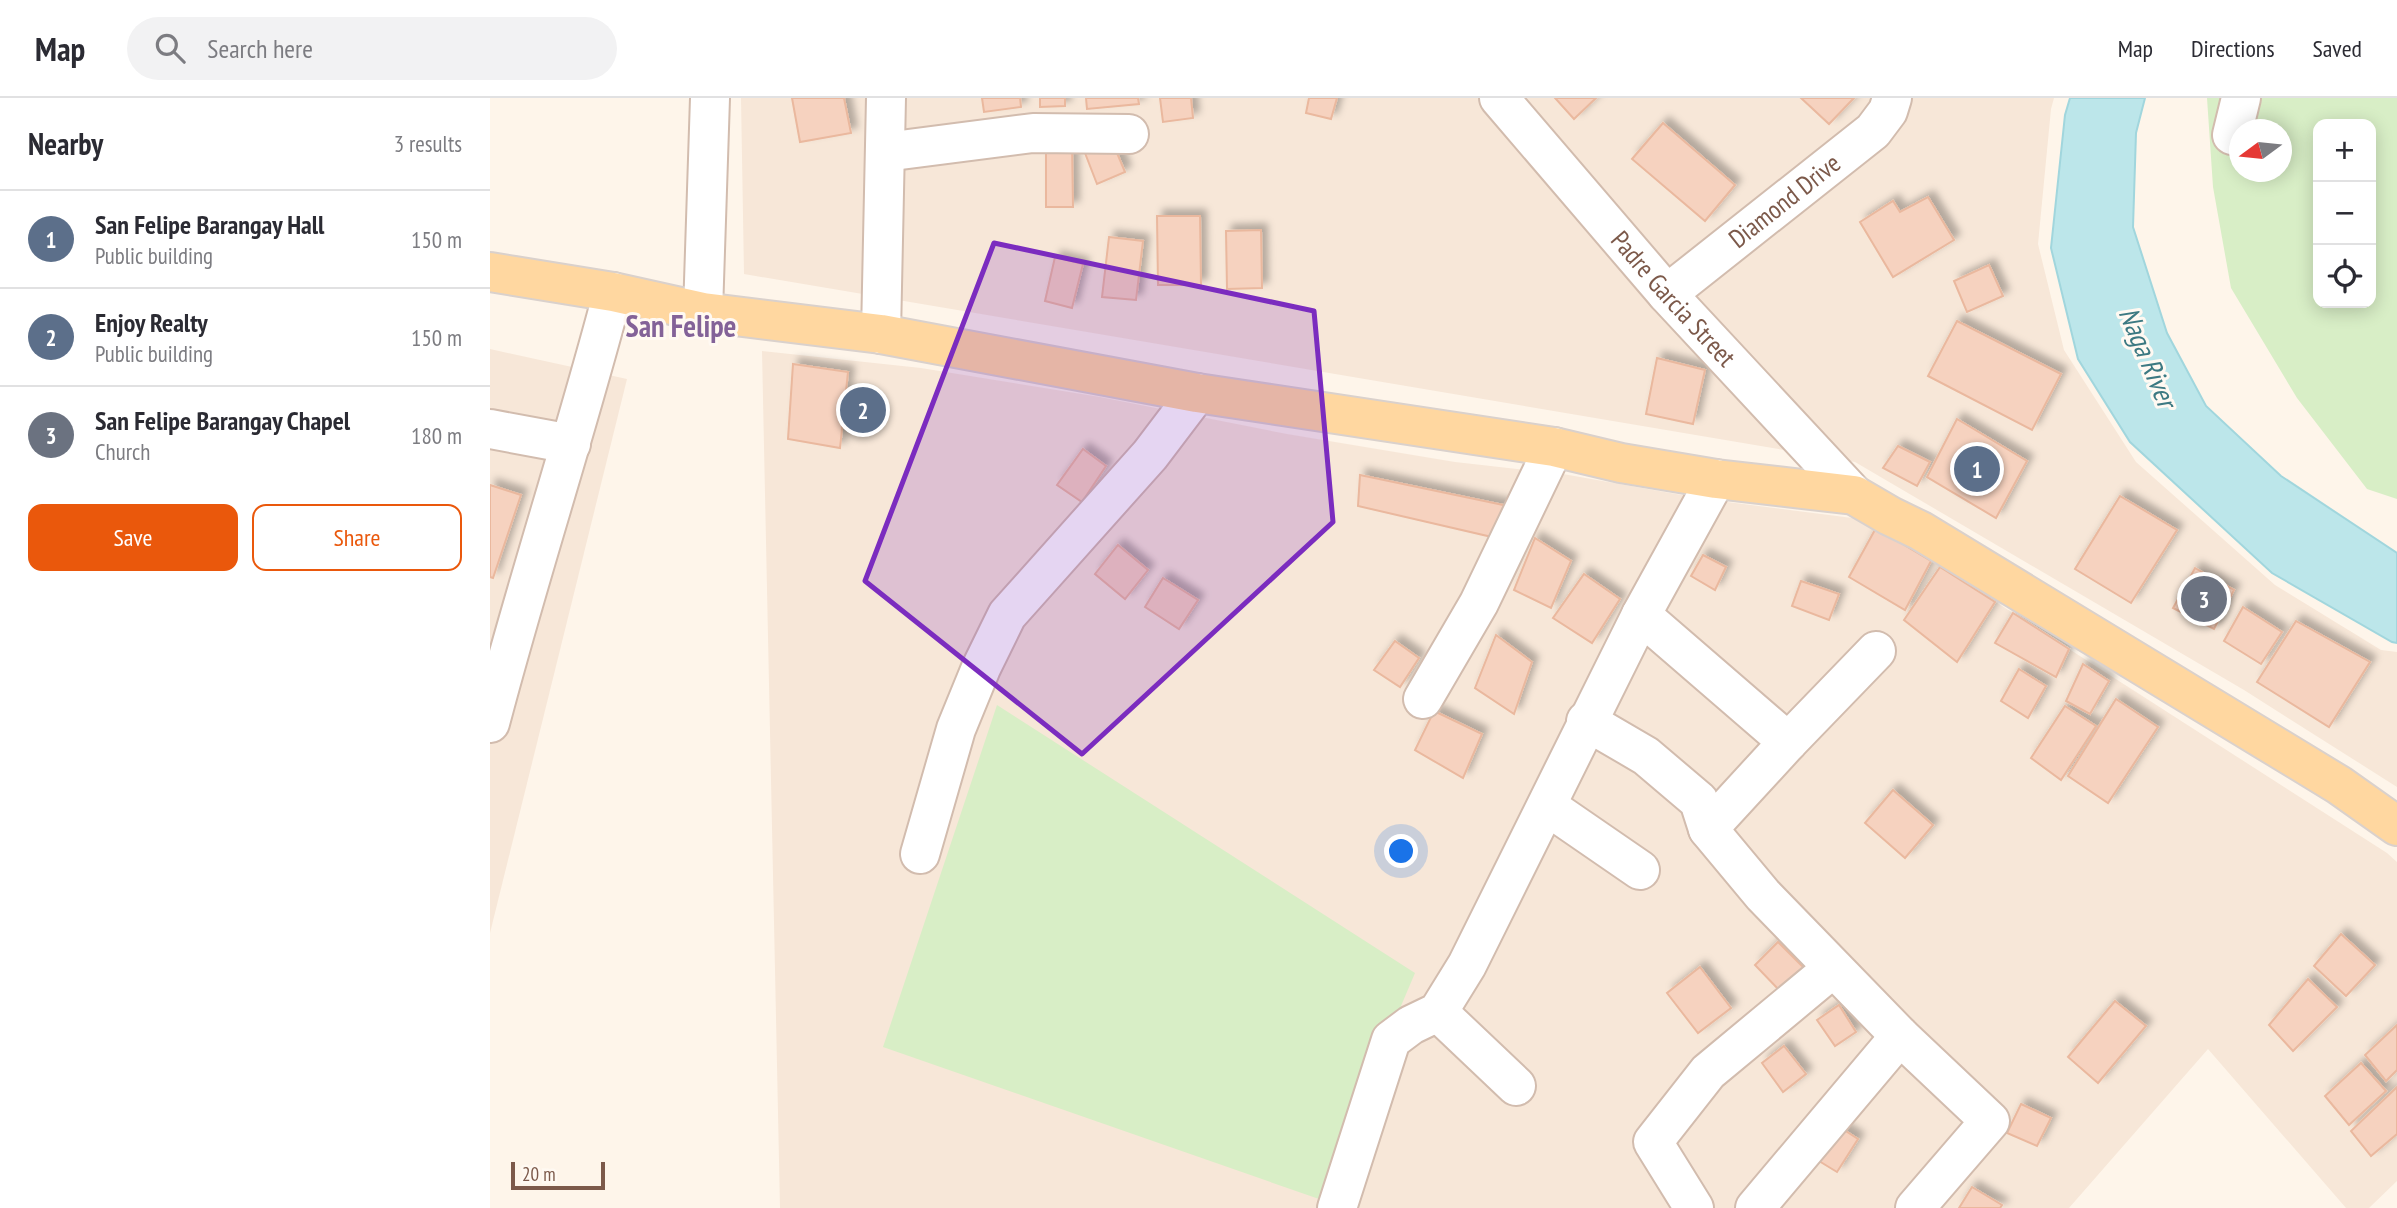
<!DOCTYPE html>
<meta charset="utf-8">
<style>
:root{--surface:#fff;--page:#f2f2f3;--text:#2b2b33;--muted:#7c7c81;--line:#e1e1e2;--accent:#ea580c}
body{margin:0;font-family:"PT Sans Narrow",sans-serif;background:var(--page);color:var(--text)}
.controls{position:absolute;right:21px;top:21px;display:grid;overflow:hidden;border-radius:14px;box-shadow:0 4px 18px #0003}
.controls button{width:63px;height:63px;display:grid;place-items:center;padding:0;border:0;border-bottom:2px solid var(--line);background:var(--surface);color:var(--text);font:35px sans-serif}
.compass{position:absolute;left:1739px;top:21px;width:63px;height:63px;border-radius:50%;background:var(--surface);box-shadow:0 4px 18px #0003;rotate:255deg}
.scale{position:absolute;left:21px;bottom:18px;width:94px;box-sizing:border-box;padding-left:7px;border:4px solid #7c594a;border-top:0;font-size:19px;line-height:24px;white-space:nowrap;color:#7c594a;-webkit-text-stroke:5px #fff9f2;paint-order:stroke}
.you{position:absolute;left:912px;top:754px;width:24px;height:24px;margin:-18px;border:5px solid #fff;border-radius:50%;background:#1a73e8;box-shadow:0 0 0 10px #1a73e833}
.badge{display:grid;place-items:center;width:46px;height:46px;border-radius:50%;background:var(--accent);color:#fff;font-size:23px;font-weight:700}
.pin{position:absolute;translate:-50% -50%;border:4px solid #fff;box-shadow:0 2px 7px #0006}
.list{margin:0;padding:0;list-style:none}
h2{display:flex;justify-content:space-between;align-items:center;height:91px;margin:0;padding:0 28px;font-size:30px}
h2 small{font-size:23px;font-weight:400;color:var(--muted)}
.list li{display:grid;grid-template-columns:46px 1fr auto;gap:21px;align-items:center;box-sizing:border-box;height:98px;padding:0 28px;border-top:2px solid var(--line)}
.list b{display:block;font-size:26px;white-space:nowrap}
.list p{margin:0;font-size:23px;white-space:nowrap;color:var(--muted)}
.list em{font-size:23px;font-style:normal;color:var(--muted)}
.actions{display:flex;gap:14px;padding:21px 28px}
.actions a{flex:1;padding:16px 0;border:2px solid var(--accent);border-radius:14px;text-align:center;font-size:24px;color:var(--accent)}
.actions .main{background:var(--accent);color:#fff}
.icon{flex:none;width:38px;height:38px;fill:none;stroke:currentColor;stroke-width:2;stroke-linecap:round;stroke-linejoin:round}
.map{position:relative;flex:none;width:1907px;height:1110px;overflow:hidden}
header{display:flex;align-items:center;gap:42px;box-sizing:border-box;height:98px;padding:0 35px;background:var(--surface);border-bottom:2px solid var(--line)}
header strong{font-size:33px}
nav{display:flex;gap:38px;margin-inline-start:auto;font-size:24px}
.search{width:490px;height:63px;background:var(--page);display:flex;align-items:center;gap:18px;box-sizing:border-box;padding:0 24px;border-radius:38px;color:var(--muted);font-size:26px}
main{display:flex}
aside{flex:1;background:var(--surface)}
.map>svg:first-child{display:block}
</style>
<header>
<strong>Map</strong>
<div class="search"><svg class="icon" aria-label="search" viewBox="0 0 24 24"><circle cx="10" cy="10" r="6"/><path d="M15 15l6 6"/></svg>Search here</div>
<nav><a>Map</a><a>Directions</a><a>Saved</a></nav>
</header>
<main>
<aside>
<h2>Nearby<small>3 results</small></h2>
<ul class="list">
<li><span class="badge" style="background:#5c6f8a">1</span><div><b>San Felipe Barangay Hall</b><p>Public building</p></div><em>150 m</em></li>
<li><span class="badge" style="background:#5c6f8a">2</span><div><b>Enjoy Realty</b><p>Public building</p></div><em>150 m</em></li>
<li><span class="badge" style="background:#6b7280">3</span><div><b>San Felipe Barangay Chapel</b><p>Church</p></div><em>180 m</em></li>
</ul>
<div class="actions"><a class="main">Save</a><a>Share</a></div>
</aside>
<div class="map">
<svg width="1907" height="1110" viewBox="0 0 1907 1110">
<defs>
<filter id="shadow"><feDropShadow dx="6" dy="-6" stdDeviation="3.5" flood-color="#0004"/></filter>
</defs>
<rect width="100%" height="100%" fill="#fef5ea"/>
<g fill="#f7e7d8">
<path d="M251,0H1564L1561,11L1548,146L1574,252L1646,364L1785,487L1891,552L1907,554V689L1754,592L1365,364L254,176Z"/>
<path d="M0,251L137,281L0,835Z"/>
<path d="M272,253L431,270L610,299L797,336L965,364L1073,376L1214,401L1378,422L1897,755L1907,764V1083L1879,1110H1856L1718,951L1579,1110H290Z"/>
</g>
<g fill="#d8eec6" fill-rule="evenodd">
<path d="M1717,0H1907V401L1877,391L1807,300L1741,190L1723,89ZM1828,26H1881V205H1828ZM1750,32H1792V74H1750Z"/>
<path d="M507,607L925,875L829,1101L393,949Z"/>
</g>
<path fill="#bce6ea" stroke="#a1d6dd" stroke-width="2" d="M1580,0H1655L1646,35L1643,129L1677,235L1716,308L1791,378L1907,455V545L1902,544L1782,475L1640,344L1588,261L1561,150L1575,17Z"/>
<g fill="#f6d2bf" stroke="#eab89e" stroke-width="2" filter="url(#shadow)">
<path d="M302,0H354L361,35L310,44Z"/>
<path d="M492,0H530L531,9L494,14Z"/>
<path d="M550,0H575V8L550,9Z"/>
<path d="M596,0H648L649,6L597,11Z"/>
<path d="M670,0H701L703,20L673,24Z"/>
<path d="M819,0H847L841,21L816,15Z"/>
<path d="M1065,0H1106L1084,21Z"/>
<path d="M1311,0H1364L1339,26Z"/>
<path d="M1173,25L1245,87L1215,123L1142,61Z"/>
<path d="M622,43L635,74L607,86L595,55Z"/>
<path d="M556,46H582L583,109H556Z"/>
<path d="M1438,99L1464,142L1403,179L1370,124L1403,103L1410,114Z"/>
<path d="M667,118H710L711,187H668Z"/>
<path d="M771,132L772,190L737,191L736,133Z"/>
<path d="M619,139L653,143L646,202L612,199Z"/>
<path d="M565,159L593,166L582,210L555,203Z"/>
<path d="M1499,167L1513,198L1477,214L1464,183Z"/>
<path d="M1467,223L1571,276L1542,332L1438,278Z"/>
<path d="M1167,260L1215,272L1203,326L1156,316Z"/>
<path d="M303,266L358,274L350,350L298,341Z"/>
<path d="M1467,321L1537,363L1506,420L1437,379Z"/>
<path d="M1408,348L1440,364L1427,388L1393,370Z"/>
<path d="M593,351L616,368L592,404L567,387Z"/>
<path d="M870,377L1018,408L1002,439L868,408Z"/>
<path d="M0,387L31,397L3,480L0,479Z"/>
<path d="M1630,398L1687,432L1641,505L1585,471Z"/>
<path d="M1386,430L1441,463L1415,512L1359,479Z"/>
<path d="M1045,440L1081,463L1061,510L1024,492Z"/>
<path d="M628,447L658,472L635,501L605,476Z"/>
<path d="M1213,457L1236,469L1225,492L1201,478Z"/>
<path d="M1450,469L1505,504L1467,564L1414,522Z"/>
<path d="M1705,470L1744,492L1724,531L1683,510Z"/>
<path d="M1094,476L1130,501L1102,545L1063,520Z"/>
<path d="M673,480L708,502L689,531L655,509Z"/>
<path d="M1311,483L1349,496L1339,522L1302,508Z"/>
<path d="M1753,509L1792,534L1771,566L1734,543Z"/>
<path d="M1523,515L1579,551L1566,579L1505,545Z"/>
<path d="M1806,523L1880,564L1839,629L1767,584Z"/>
<path d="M1006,537L1042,564L1024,616L985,590Z"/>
<path d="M905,543L929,560L910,589L884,572Z"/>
<path d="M1593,566L1619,583L1600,616L1576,603Z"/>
<path d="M1529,571L1556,588L1538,620L1511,603Z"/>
<path d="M1626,601L1668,629L1618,705L1578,678Z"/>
<path d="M1575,608L1606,628L1571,682L1541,660Z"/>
<path d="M944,613L992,636L973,680L925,652Z"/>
<path d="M1403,692L1443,727L1415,760L1375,725Z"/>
<path d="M1851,836L1885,867L1856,898L1824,868Z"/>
<path d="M1288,844L1315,871L1291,894L1265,867Z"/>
<path d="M1210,869L1241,910L1208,935L1177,895Z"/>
<path d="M1818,881L1847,909L1803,953L1779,927Z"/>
<path d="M1625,903L1656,928L1608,985L1578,959Z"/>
<path d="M1349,907L1366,934L1345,948L1327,922Z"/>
<path d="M1907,927V972L1896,983L1875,957Z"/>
<path d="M1294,948L1316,976L1293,994L1272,965Z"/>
<path d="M1871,965L1896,993L1859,1027L1835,998Z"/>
<path d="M1907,989V1036L1881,1058L1861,1033Z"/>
<path d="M1531,1006L1561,1020L1547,1048L1517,1035Z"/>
<path d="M1351,1030L1368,1041L1347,1074L1329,1063Z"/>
<path d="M1482,1089L1512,1107L1510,1110H1469Z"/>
</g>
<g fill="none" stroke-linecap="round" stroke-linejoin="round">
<defs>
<g id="minor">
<path id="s1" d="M1009,0L1177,196L1364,397"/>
<path d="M1742,37L1751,0"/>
<path d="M395,54L543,35L639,36"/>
<path id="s2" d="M1177,196L1383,33L1398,13L1402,0"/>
<path d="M213,214L220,0"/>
<path d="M391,236L396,0"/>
<path d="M0,331L81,346"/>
<path d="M1151,517L1298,644"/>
<path d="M933,601L989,505L1064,349"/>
<path d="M1096,623L1156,658L1209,703L1218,731L1273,797L1410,938L1500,1023L1425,1110"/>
<path d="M0,625C38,480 85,339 123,194"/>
<path d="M1057,708L1150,772"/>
<path d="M1218,731L1298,644L1386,553"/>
<path d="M430,756L466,631L491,570L517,517L660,357L707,295"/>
<path d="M948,914L1026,988"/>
<path d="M847,1110L901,942L921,927L948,914L977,867L1151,517L1226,381"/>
<path d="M1204,1110L1163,1044L1218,974L1342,871"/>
<path d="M1265,1110L1410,938"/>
</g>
<path id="major" d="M0,174L123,194L213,214L391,236L707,295L1064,349L1131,365L1226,381L1364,397L1400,418L1431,433L1849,687L1907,728"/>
</defs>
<use href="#minor" stroke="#d2bcae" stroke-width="42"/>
<use href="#major" stroke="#dad1cc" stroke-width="42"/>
<use href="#minor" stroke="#fff" stroke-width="38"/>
<use href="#major" stroke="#ffd7a0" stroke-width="38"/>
</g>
<path fill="#7b2cbf" fill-opacity="0.2" stroke="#7b2cbf" stroke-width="5" stroke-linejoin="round" d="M504,145L824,213L843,424L592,656L375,483Z"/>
<g text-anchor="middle" stroke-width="6" stroke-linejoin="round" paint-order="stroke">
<g font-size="26" fill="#7c594a" stroke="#fff9f2">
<text dy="9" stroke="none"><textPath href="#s2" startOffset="150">Diamond Drive</textPath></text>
<text dy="9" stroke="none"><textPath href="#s1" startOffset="266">Padre Garcia Street</textPath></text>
</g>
<g font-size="28" font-style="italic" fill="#3c7982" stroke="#fff9f2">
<text transform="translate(1658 259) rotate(67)" y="10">Naga River</text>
</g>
<g font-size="30" font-weight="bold" fill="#836298" stroke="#fff9f2">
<text x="191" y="239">San Felipe</text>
</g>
</g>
</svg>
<div class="controls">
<button>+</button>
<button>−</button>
<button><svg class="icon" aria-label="locate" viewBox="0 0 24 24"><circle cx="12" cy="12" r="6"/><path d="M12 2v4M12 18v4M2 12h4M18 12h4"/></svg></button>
</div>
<svg class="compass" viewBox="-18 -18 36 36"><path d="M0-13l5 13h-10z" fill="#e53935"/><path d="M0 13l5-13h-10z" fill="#7c7c81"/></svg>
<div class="scale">20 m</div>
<div class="you"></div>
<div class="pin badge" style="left:1487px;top:371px;background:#5c6f8a">1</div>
<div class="pin badge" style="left:373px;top:312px;background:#5c6f8a">2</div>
<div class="pin badge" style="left:1714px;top:501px;background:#6b7280">3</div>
</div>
</main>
